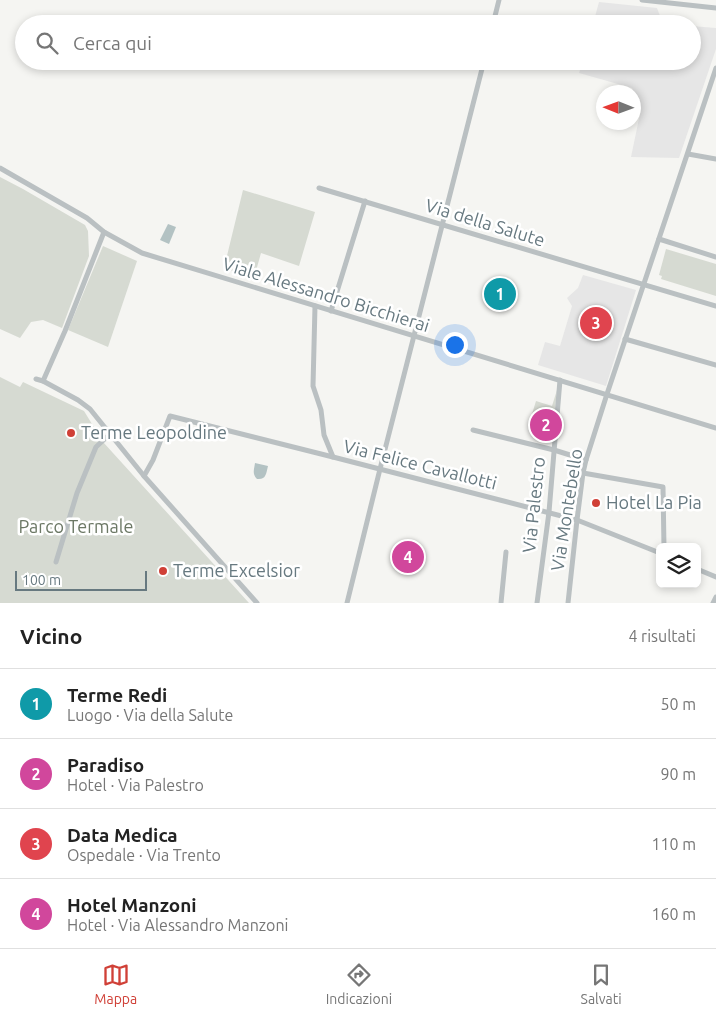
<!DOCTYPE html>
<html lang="it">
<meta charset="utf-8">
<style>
:root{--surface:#fff;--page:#f6f6f6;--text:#222;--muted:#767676;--line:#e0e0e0;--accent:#d04037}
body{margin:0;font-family:Ubuntu,sans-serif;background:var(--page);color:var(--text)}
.controls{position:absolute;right:15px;bottom:15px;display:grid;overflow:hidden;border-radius:8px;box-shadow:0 2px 8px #0003}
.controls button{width:45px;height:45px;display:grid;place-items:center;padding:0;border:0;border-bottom:1px solid var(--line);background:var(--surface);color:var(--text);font:25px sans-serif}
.compass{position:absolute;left:596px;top:85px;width:45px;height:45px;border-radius:50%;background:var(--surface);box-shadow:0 2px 8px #0003;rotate:271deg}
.scale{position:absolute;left:15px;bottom:12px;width:132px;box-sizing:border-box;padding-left:5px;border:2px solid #677980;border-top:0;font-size:14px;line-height:18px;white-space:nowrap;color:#677980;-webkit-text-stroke:4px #fff;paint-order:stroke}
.you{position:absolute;left:454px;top:344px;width:18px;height:18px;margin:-12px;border:4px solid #fff;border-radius:50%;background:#1a73e8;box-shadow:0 0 0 8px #1a73e833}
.badge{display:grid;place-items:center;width:32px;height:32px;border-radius:50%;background:var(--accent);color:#fff;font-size:16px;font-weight:700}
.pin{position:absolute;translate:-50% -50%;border:2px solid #fff;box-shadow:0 1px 5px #0006}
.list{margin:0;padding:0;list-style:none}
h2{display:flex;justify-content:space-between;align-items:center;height:65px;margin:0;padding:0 20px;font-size:21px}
h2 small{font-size:16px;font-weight:400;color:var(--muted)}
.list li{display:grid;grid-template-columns:32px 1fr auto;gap:15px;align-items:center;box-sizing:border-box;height:70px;padding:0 20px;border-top:1px solid var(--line)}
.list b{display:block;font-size:19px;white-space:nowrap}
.list p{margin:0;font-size:16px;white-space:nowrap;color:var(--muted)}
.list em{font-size:16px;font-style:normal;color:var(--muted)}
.icon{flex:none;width:28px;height:28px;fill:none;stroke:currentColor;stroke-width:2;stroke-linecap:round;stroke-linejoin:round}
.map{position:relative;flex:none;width:716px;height:603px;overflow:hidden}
.search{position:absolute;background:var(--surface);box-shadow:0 2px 8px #0003;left:15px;right:15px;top:15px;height:55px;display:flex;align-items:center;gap:12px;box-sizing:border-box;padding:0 18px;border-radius:28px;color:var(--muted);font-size:19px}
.sheet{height:345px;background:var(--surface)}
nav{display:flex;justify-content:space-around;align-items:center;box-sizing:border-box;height:70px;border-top:1px solid var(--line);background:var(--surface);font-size:14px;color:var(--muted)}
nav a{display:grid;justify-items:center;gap:2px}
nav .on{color:var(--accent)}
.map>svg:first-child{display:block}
</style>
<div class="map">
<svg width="716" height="603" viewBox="0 0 716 603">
<rect width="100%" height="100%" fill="#f5f5f2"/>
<g fill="#e6e6e6">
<path d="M599,2L657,8L663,24H593Z"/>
<path d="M692,26L716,28V49L679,158L631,157L641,109L632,88L579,73L583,61H692Z"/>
<path d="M583,275L636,290L606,386L538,365L545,342L560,346L572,306L567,298L578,288Z"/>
</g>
<g fill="#d6dad2">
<path d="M0,177L23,189L85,225L88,231L89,256L62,328L43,320L31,322L20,338L0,329Z"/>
<path d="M243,190L315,212L299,266L261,253L254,278L224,268Z"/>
<path d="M103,246L137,261L108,347L68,330Z"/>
<path d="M666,249L716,264V296L661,279L662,276L659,275Z"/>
<path d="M0,377L20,387L23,382L84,411L103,442L249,603H0Z"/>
<path d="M557,390L554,419L532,414L536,401L552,406Z"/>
</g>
<g fill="#b3c2c3">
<path d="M168,224L176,227L169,244L160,240Z"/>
<path d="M255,463L268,466C266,474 266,480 257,479C252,474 254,470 255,463Z"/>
</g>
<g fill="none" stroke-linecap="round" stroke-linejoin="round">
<g stroke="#bac0c2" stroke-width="5">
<path d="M642,0L716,8"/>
<path d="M493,24L499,0"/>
<path d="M688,154L716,159"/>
<path d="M0,168L87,218L104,232L142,253L716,428"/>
<path d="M319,188L716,306"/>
<path d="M659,239L716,257"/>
<path d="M315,306L313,386L321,410L324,435L333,457"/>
<path d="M331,311L365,201"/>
<path d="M625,339L716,365"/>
<path d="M36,379L43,381L78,400L90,409L144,476L257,603"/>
<path d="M43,381L65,331L104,232"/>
<path d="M473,430L554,450L586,460"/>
<path d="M583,473L663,487L664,547"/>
<path d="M144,476L153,460L170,416L333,457L577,520L660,553"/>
<path d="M56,562L77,493L96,447L110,434"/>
<path d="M697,569L716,577"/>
<path d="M347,603L380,469L484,61"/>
<path d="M501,603L506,552"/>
<path d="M537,603L549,512L560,380"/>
<path d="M568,603L577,520L583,473L586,460L607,394L716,68"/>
<path d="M713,603L716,597"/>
</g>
</g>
<g fill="#d04037" stroke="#fff" stroke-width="2">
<circle cx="71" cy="433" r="5"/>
<circle cx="596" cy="503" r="5"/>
<circle cx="163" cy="571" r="5"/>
</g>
<g text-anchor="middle" stroke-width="5" stroke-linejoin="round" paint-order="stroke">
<g font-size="18" fill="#677980" stroke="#fff">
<text transform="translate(485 223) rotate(17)" y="6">Via della Salute</text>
<text transform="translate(326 295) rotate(17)" y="6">Viale Alessandro Bicchierai</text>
<text transform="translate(420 465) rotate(14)" y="6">Via Felice Cavallotti</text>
<text transform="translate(534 505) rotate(-84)" y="6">Via Palestro</text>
<text transform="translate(567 510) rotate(-81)" y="6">Via Montebello</text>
</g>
<g font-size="18" fill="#677980" stroke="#fff" text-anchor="start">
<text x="81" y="439">Terme Leopoldine</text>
<text x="606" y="509">Hotel La Pia</text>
<text x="173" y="577">Terme Excelsior</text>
</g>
<g font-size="18" fill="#6c7865" stroke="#fff">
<text x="76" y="533">Parco Termale</text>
</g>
</g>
</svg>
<div class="controls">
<button><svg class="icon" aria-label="layers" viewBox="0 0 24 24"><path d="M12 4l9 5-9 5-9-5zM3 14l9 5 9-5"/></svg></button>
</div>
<svg class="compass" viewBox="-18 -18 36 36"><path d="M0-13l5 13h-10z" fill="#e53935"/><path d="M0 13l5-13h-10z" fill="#767676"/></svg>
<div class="scale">100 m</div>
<div class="you"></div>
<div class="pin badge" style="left:500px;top:294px;background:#0f9aa8">1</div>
<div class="pin badge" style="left:546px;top:425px;background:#d1479c">2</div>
<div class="pin badge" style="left:596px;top:323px;background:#e0444e">3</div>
<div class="pin badge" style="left:408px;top:557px;background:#d1479c">4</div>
<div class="search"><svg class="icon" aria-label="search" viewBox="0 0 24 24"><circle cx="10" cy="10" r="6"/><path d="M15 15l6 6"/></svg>Cerca qui</div>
</div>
<section class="sheet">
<h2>Vicino<small>4 risultati</small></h2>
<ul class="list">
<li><span class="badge" style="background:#0f9aa8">1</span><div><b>Terme Redi</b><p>Luogo · Via della Salute</p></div><em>50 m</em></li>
<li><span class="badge" style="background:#d1479c">2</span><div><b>Paradiso</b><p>Hotel · Via Palestro</p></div><em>90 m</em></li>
<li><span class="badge" style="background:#e0444e">3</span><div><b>Data Medica</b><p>Ospedale · Via Trento</p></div><em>110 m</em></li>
<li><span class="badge" style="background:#d1479c">4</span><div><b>Hotel Manzoni</b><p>Hotel · Via Alessandro Manzoni</p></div><em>160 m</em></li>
</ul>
</section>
<nav>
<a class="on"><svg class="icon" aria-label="map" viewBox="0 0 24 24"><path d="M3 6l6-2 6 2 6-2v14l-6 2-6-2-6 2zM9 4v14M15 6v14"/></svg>Mappa</a>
<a><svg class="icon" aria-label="directions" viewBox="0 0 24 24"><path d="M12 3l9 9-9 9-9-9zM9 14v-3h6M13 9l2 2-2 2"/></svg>Indicazioni</a>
<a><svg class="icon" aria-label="saved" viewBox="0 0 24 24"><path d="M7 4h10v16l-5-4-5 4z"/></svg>Salvati</a>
</nav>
